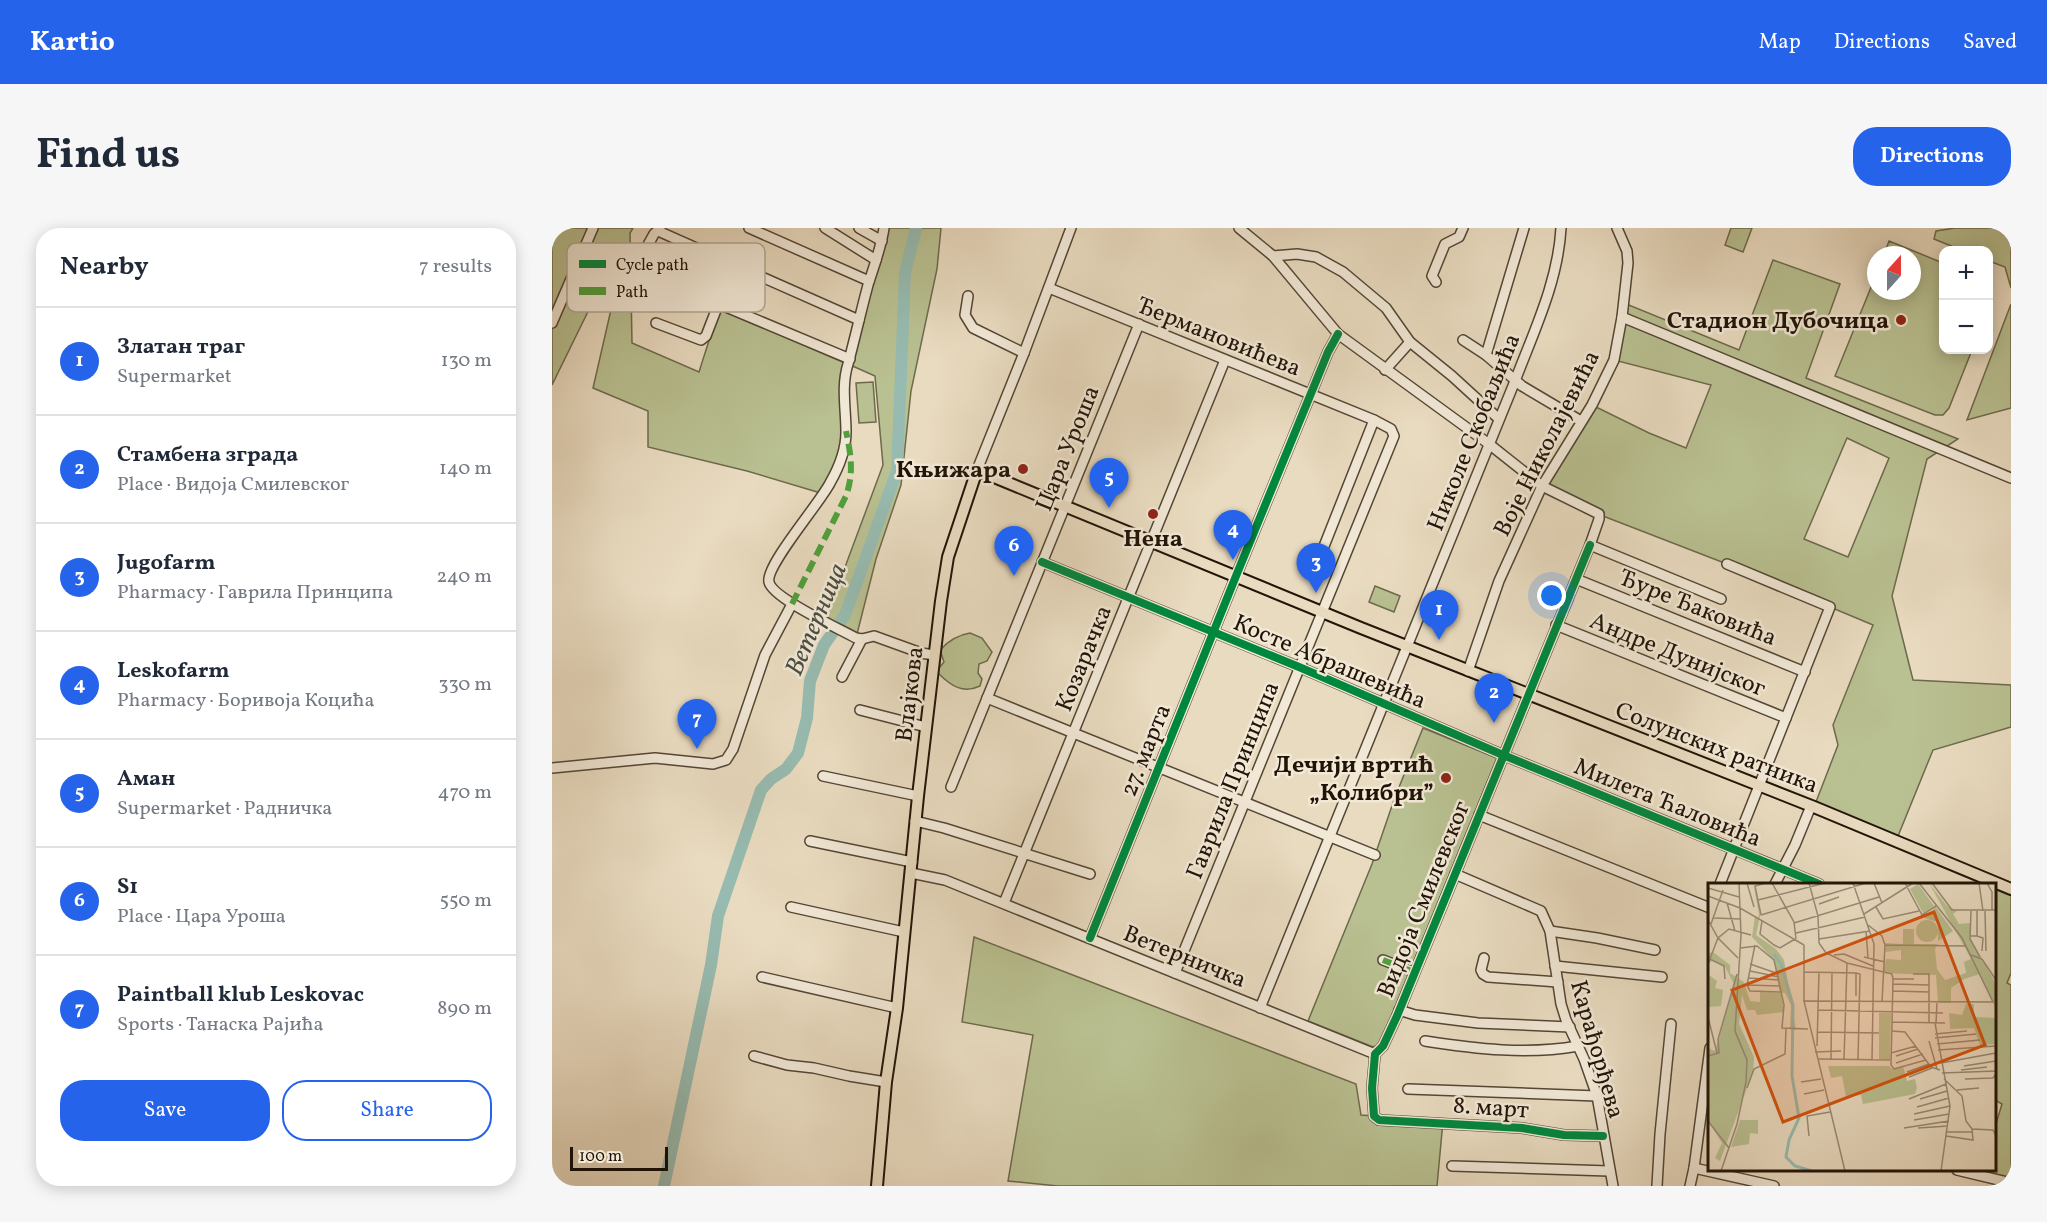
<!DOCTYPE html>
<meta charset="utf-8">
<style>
:root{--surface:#fff;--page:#f6f6f7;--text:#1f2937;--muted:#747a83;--line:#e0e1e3;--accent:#2563eb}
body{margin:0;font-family:Vollkorn,serif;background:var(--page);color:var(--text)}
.controls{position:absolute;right:18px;top:18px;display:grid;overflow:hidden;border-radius:12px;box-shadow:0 3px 15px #0003}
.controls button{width:54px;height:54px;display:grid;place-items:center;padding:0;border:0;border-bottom:2px solid var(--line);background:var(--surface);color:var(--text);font:30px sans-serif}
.compass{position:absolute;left:1315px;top:18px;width:54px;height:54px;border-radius:50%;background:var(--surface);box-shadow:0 3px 15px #0003;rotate:21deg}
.scale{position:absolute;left:18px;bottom:15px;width:98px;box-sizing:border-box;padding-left:6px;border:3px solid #211407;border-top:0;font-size:16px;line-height:21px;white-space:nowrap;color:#211407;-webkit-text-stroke:4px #f1e8d6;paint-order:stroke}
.you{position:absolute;left:1000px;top:368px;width:21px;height:21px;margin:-15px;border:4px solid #fff;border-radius:50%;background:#1a73e8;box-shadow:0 0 0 9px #1a73e833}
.badge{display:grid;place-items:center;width:39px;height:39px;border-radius:50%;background:var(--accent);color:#fff;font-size:20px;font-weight:700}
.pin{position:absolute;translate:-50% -50px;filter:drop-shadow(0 2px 3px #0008)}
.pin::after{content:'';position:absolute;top:32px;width:21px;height:18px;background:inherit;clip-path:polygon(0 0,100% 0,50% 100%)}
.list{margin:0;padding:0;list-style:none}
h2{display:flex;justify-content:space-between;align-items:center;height:78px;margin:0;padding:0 24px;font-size:26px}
h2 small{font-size:20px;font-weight:400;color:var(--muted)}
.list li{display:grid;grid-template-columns:39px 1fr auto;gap:18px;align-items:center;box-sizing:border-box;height:108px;padding:0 24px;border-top:2px solid var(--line)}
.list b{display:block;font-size:22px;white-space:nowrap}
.list p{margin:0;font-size:20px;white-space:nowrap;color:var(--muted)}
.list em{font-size:20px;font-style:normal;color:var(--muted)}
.actions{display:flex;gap:12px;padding:18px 24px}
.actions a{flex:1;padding:14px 0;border:2px solid var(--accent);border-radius:24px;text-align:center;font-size:21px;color:var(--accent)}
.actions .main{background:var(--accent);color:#fff}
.map{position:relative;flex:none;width:1459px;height:958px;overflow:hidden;border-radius:24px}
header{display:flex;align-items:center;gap:36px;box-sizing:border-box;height:84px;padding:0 30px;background:var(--accent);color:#fff}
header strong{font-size:28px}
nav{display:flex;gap:33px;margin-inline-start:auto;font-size:21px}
.intro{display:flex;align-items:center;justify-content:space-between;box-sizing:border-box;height:144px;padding:0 36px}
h1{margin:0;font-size:42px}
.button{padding:15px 27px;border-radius:24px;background:var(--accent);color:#fff;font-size:21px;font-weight:700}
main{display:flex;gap:36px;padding:0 36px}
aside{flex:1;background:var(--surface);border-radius:24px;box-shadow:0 3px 15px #0003}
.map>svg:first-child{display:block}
</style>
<header>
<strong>Kartio</strong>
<nav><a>Map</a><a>Directions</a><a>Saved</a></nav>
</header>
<div class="intro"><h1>Find us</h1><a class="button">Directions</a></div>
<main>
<aside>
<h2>Nearby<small>7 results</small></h2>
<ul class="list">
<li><span class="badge">1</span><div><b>Златан траг</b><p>Supermarket</p></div><em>130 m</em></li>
<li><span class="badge">2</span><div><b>Стамбена зграда</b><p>Place · Видоја Смилевског</p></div><em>140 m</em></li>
<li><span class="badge">3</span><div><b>Jugofarm</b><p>Pharmacy · Гаврила Принципа</p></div><em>240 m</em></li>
<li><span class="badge">4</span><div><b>Leskofarm</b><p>Pharmacy · Боривоја Коцића</p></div><em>330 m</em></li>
<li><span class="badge">5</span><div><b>Аман</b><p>Supermarket · Радничка</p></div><em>470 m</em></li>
<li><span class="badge">6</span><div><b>S1</b><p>Place · Цара Уроша</p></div><em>550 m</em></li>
<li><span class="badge">7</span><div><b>Paintball klub Leskovac</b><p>Sports · Танаска Рајића</p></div><em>890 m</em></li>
</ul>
<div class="actions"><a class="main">Save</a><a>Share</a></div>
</aside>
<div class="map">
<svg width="1459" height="958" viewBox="0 0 1459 958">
<rect width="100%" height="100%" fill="#e9dbc0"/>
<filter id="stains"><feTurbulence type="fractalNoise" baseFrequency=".00333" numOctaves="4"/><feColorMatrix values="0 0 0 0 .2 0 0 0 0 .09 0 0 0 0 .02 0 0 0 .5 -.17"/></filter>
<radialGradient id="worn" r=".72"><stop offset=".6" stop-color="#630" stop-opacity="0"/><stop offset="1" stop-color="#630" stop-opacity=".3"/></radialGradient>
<g fill="#b9c091" stroke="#6d6a4c" stroke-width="1.5" fill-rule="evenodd">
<path d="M4,0H81L78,5L80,115L147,144L167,81L295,136L332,0H389L385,41L359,163L349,257L324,331L304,410L266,389L283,366L331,237L323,148L296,136L294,203L272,266L195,243L96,219V183L41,160L61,73L52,51L0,157V6Z"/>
<path d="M1179,0H1200L1191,24L1173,17Z"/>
<path d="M1403,0H1459V60L1453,39L1437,33L1436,22H1409L1382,11L1384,3Z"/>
<path d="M1337,13L1391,35L1392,122H1420L1397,180L1391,187H1383L1283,148L1324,47V63H1360V27H1332Z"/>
<path d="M1221,32L1288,56L1254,150L1406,211L1375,231L1340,368L1361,452L1459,457V499L1381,522L1344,613L1262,579L1286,517L1281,497L1321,397L1175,336L1051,288L990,258L1040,177L1097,205L1134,220L1159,157L1062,132L1072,75L1187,122ZM1295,210L1337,230L1296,329L1252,311Z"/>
<path d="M1459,76V180L1415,192Z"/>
<path d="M321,154L324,194L307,195L304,155Z"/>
<path d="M823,358L848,368L842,384L817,374Z"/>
<path d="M418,405L430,410L440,424L435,433L427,436L426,445L430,451L428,458C411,466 399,458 386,445V441L392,434L388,422C396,413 406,407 418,405Z"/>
<path d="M871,500L945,530L828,816L821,819L756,793L820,636L843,569Z"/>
<path d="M1436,652L1459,661V745L1455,755L1459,757V956L1429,948L1430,942H1442L1443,899L1450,876L1443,872L1442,656H1432Z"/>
<path d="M422,709L804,856L809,887L891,893L885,958H506L456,953L481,807L410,794Z"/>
</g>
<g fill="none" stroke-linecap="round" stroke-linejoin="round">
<path stroke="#97bbb0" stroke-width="12" d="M112,958L159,737L166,688L209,562L219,551L234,541L246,525L255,490L258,453L272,417L293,387L345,243L353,45L364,0"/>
<defs>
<g id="minor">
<path d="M108,0L102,6L91,26L95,38L105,50L298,131"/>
<path d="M197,0L317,53"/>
<path d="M273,0L324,32"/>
<path d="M307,0L330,13"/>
<path d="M332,0C329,20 322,38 316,57C309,83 303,110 296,136C289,158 294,181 294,204C294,221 286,241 278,255C268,275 213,338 217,354C220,370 288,401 304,410L310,411L322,408L369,425L382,427"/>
<path d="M687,0L721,28L786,106L937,216L990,258L1047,286V291L1038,317L1169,371"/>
<path d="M106,3L307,92"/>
<path d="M0,6L4,0"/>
<path d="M721,28L745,26L764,29L791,44L834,80L858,114L900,148L947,191"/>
<path d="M884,54L880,48L893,16L907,9L911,0"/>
<path d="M497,60L822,192L765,336"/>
<path d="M416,68L413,87L421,100L472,125"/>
<path d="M1070,89L1459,250"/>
<path d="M0,95L41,0"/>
<path d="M104,95L149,112L154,108L166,77"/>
<path d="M911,112L934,127L970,158L1029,193"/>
<path d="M934,127L972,0"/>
<path d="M833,142L858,114"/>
<path d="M425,242L472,125L519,0"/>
<path d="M1038,317L845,788L831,818L823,826L820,860L822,888L827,892L970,900L1012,907L1051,908"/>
<path d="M490,334L747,439L951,527L1267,656"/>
<path d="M1024,351L1253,444"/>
<path d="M1004,397L1234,490"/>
<path d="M916,443L947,353L990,258L1040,177L1062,132L1070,89L1076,35L1075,23L1065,0"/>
<path d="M290,449L310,411"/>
<path d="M435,470L823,627"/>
<path d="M308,482L374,499"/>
<path d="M0,540L103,530L161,536L174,532L181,521L213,427L240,376"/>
<path d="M271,548L366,568"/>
<path d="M399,559L587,96"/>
<path d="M927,587L1158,680"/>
<path d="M363,593L392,600L538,646"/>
<path d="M258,613L360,634"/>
<path d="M359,645L393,652L823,826"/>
<path d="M903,646L989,683L998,703L1009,776L1014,792L1032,831L1045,868L1061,958"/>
<path d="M1168,656L1278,379L1175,336"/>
<path d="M1223,656L1243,617L1259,578"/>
<path d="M452,675L673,132"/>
<path d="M239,679L352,704"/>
<path d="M998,703L1045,710L1103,722"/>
<path d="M538,710L684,348L776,124L786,106"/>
<path d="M932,730L929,742L931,746L936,749L1006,754"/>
<path d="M831,732L862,744"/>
<path d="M1003,738L1110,749"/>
<path d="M623,745L842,208L839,201L822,192"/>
<path d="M210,749L345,780"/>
<path d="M708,780L963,153C982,103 1006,54 1009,0"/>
<path d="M847,782L863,787L926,795L1018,799"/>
<path d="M873,813C924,821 976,827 1026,818"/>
<path d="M202,828L235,837L262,840L297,848L334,854"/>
<path d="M856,861L1045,868"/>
<path d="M900,938L1057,943"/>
<path d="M1142,940L1222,958"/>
<path d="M1405,942L1459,955"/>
<path d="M1105,958L1108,906L1119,796"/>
<path d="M1138,958L1142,940L1158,820"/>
</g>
<path id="major" d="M325,958L334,854L345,780L366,568L389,373L396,329L425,242L809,400L1262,579L1459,661"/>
</defs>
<use href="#minor" stroke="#534635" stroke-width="12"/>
<use href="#major" stroke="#211407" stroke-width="14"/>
<use href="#minor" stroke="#f1e8d6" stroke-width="9"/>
<use href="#major" stroke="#e9dbc0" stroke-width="10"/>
<g stroke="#50a03d" stroke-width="6" stroke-dasharray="12 6" stroke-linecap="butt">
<path d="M240,376L294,268C302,245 299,227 294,203"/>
<path d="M831,732L862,744"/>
</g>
<defs>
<g id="cycleway">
<path d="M1038,317L845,788L831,818L823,826L820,860L822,888L827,892L970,900L1012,907L1051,908"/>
<path d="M490,334L747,439L951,527L1267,656"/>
<path d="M538,710L684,348L776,124L786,106"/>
</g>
</defs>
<use href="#cycleway" stroke="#f1e8d6" stroke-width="11"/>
<use href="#cycleway" stroke="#00873e" stroke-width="8"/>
</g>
<g fill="#8f2418" stroke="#f1e8d6" stroke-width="2">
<circle cx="1349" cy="92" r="6"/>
<circle cx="471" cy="241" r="6"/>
<circle cx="601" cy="286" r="6"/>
<circle cx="894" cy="550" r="6"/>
</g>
<g text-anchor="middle" stroke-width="5" stroke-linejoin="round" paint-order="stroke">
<g font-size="24" font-weight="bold" fill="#211407" stroke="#f1e8d6" text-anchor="end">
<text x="1337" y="100">Стадион Дубочица</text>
<text x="459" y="249">Књижара</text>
<text x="601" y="318" text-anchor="middle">Нена</text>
<text x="882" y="544">Дечији вртић<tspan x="882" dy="28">„Колибри”</tspan></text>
</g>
<g font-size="24" fill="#211407" stroke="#f1e8d6">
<text transform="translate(667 108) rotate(22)" y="8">Ђермановићева</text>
<text transform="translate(921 204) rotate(-68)" y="8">Николе Скобаљића</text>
<text transform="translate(994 215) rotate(-63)" y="8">Воје Николајевића</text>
<text transform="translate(515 220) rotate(-68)" y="8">Цара Уроша</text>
<text transform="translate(1146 379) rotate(22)" y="8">Ђуре Ђаковића</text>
<text transform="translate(1126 426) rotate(22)" y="8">Андре Дунијског</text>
<text transform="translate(531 430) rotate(-68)" y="8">Козарачка</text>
<text transform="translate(778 433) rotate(23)" y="8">Косте Абрашевића</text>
<text transform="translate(357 466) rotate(-83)" y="8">Влајкова</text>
<text transform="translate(1165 519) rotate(21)" y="8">Солунских ратника</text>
<text transform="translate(593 522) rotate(-68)" y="8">27. марта</text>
<text transform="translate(680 552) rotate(-68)" y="8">Гаврила Принципа</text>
<text transform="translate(1116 574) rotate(22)" y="8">Милета Ћаловића</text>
<text transform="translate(871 671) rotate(-68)" y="8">Видоја Смилевског</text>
<text transform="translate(633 728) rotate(22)" y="8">Ветерничка</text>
<text transform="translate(1046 821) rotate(74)" y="8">Карађорђева</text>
<text transform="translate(939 879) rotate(4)" y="8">8. март</text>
</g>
<g font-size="26" font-style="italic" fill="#4a4e42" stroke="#f1e8d6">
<text transform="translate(263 391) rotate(-67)" y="9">Ветерница</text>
</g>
</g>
<g transform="translate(1156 655)">
<rect width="288" height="288" fill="#e9dbc0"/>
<path d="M45,0L53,28L48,52L68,66L76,77L88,147L82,146L83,122L77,110H73L76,129L49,132L47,127H39L34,112L31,141L46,174L45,189L12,278L7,275L14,260L0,238V165L7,168L26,101L17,84L4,78L0,81V70L5,69L22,82V90L36,99L42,118L52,119V109L72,110L66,77L44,54L47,33L50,35L51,31ZM221,0L239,23L249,28L245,31L251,41L262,40V54L288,101V126L272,91L256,96L243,105V120H230L228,92L175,90L178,76L193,77V67L178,69L177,60L195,61V46H206V61H230L227,66L229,86L237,97L258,90L256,79L263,76ZM210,1L226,23L215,30L202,6ZM228,24L245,48L230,58V39L216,35ZM208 48a11 11 0 1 1 22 0a11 11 0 1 1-22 0ZM1,92L9,98L7,105L15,107L13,123L0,124ZM258,121H266V134L288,135V161L272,162L266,145L242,146L241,130L254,132ZM171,130H183L182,176H171ZM120,183H181L184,186L195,183L199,198L207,196L209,205L207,211L155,221L153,212L138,214L134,193L123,195ZM32,237H50V251L42,250L41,261L23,264Z" fill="#b9c091"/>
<path fill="none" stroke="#97bbb0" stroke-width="3" d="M66,71L73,81L85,122L84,193L91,235L81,257L78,274L87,283L104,288"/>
<path fill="none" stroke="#998b76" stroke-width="1.5" d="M39,0L46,24M64,0L86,39L88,56M101,0L110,33L111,60M145,0L166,61L164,177M166,0L174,20M197,0L214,32L228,23M224,0L244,27H288M271,0L275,28M279,0L284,9V27M0,5L31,14M0,13L32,25L96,62M50,17L117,0M19,20L27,48M111,21L131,14M168,24L175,36L211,28M263,28L262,56L272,74M277,28L278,68M156,31L205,0M53,32L158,0M53,32L47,3L58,0M6,35L32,36M0,37L10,55L30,75M54,38L52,51L66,62L72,65L87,56M86,40L171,14M3,41L15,7M160,42L174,53L177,62L174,119M158,48L160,75M88,50L157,34M263,53H269V28M269,53L275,55L274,68M111,56L162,48M111,60L118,70L139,80L184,91L185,96H206M177,62L258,63M32,65L49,63L66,77L76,122L74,145L100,146M126,72L136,71L165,83M263,72L274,76L288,97M156,74L177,79M2,76L16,83L17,96M0,81L10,55L21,46L43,52M42,81L71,91M42,88L71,94M96,89L148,90V113M148,90L152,91L150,177M205,91H221V139M41,95L71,97M185,96L183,182L186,186L218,177M185,101L221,102M39,102L47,62M39,102L42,108L72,109M39,102L71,103M184,108L221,109M96,118V62M110,127L235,130M0,134L9,170M184,139L237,140M227,140L242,223L233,288M228,140L229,120M183,148L197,149L223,184L232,187M109,149L171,150M227,151L259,148M227,155L268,151M221,158L229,186M229,161L272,157M109,163L111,89M230,167L288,163M107,169L133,168M183,170L208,163M0,173L11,170L10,156L29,91M188,173L210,166M111,176L182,177M123,176L124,89M136,177L139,80M188,180L215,171M233,180L288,170M256,183L288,178M253,187L279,184M199,189L221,181M234,190L288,188M201,194L224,185M236,196L254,213L258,238L264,246L285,247L288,253M257,196L285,195L288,191M93,199L113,196M39,205L46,186L77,171L78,146M249,207L271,205M96,211L116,207M201,216L238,201M212,216L239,208M209,224L241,215M206,231L242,223M206,237L241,231M0,238L21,265M196,245L241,238M210,245L240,243M239,249H264M101,253L99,233L122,229M238,253L265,257L264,246M13,288L29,241L38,199L39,177L27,148L33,52L31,0M137,288L96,118L285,119L254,55L211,0"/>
<path fill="#d4520c" fill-opacity="0.15" stroke="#d4520c" stroke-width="3" d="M226,29L277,162L75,239L24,107Z"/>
<rect width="288" height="288" fill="none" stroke="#211407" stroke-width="3"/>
</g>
<rect x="15" y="15" width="198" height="69" rx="9" fill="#f1e8d6" stroke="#b3a898" stroke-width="1.5"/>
<rect x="27" y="32" width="27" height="8" fill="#00873e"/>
<rect x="27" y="59" width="27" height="8" fill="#50a03d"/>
<g font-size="16" fill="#211407">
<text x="64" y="42">Cycle path</text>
<text x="64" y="69">Path</text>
</g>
<rect width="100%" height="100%" filter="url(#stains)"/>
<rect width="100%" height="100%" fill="url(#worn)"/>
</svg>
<div class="controls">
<button>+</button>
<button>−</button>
</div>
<svg class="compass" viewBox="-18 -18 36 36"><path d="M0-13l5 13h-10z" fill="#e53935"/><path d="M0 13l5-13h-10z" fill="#747a83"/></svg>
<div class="scale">100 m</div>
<div class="you"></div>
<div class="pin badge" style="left:887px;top:412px">1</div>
<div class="pin badge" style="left:942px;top:495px">2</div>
<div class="pin badge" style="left:764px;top:365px">3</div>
<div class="pin badge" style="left:681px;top:332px">4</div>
<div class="pin badge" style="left:557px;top:280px">5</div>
<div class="pin badge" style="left:462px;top:348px">6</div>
<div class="pin badge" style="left:145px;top:521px">7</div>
</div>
</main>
